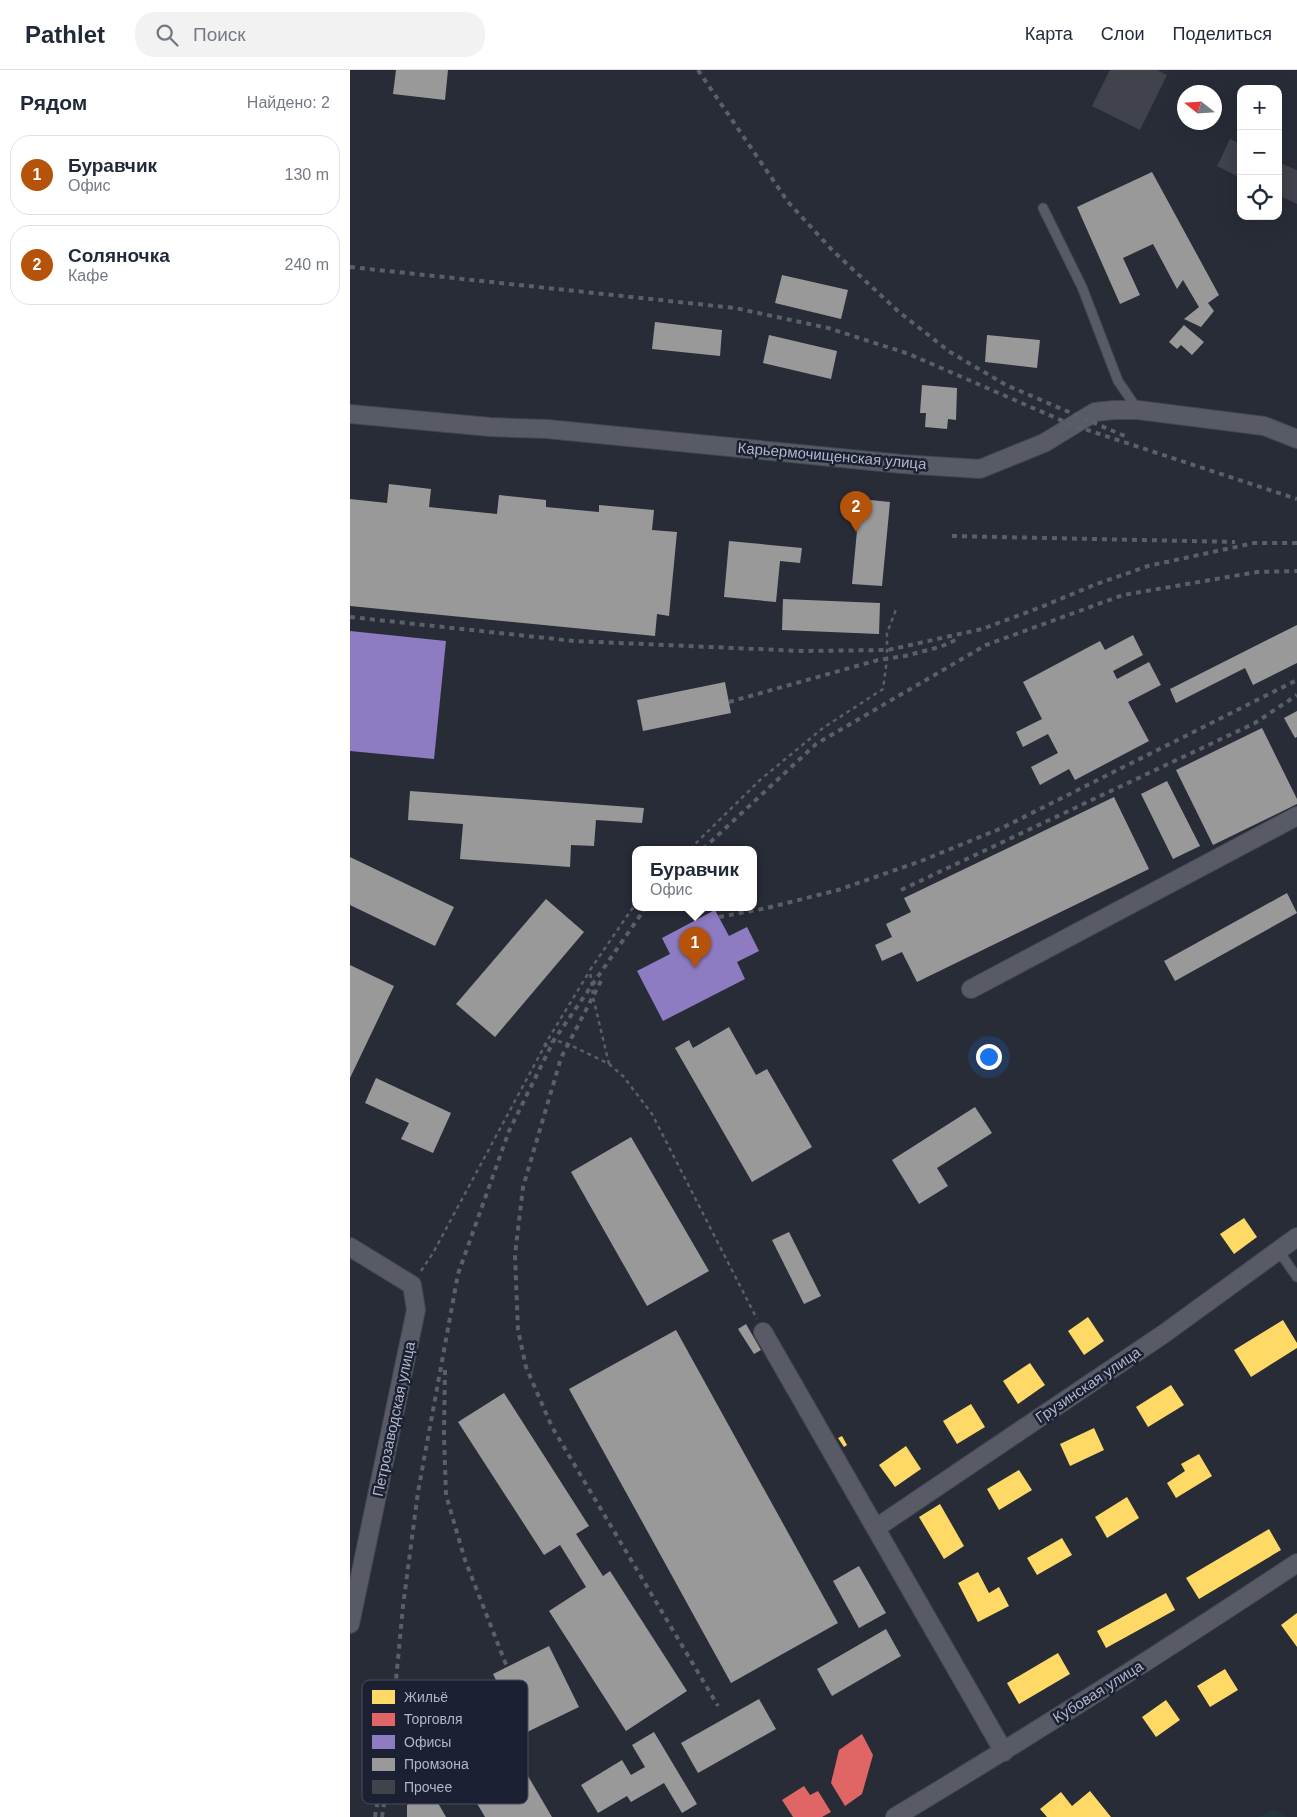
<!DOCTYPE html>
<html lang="ru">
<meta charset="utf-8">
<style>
:root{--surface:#fff;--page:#f2f2f3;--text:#1f2937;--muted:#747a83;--line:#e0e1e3;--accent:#b45309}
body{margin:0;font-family:Arial,sans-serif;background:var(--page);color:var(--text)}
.controls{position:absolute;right:15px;top:15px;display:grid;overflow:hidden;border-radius:10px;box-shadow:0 5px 20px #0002}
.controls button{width:45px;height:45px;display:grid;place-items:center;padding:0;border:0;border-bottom:1px solid var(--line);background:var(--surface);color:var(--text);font:25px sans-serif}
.compass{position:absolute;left:827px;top:15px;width:45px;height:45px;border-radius:50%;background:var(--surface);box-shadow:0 5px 20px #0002;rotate:287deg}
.you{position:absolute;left:638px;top:986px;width:18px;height:18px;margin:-12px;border:4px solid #fff;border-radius:50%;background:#1a73e8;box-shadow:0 0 0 8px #1a73e833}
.badge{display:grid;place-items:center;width:32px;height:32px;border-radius:50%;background:var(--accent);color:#fff;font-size:16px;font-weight:700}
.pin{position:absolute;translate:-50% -41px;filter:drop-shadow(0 1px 2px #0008)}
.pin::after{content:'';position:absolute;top:26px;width:18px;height:15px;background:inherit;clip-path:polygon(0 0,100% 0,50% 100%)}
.popup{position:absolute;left:282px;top:776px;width:125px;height:65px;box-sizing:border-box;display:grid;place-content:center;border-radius:10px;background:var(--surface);filter:drop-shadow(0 1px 4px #0005);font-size:16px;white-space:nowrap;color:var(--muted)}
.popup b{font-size:19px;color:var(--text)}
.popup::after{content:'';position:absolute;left:50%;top:100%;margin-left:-10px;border:10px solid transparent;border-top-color:var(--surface)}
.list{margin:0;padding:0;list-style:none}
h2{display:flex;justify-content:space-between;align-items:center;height:65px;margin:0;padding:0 20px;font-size:21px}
h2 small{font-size:16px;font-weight:400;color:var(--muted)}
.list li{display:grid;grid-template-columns:32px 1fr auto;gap:15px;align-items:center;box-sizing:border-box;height:80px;margin:0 10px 10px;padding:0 10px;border:1px solid var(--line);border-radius:20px}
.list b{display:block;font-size:19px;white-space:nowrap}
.list p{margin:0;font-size:16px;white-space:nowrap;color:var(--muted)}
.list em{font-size:16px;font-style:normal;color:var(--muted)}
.icon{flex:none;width:28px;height:28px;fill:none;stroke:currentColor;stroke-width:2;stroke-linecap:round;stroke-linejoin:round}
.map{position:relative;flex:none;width:947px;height:1747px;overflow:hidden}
header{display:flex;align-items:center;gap:30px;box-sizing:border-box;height:70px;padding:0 25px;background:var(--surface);border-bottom:1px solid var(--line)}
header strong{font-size:24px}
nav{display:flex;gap:28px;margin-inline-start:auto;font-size:18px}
.search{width:350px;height:45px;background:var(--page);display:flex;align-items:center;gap:12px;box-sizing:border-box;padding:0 18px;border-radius:20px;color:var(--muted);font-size:19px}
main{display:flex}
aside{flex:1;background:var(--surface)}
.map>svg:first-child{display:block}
</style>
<header>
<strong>Pathlet</strong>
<div class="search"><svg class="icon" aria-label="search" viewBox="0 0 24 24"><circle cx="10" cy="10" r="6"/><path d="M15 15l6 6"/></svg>Поиск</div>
<nav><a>Карта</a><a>Слои</a><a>Поделиться</a></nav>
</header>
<main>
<aside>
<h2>Рядом<small>Найдено: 2</small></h2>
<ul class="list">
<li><span class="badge">1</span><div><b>Буравчик</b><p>Офис</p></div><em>130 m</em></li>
<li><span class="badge">2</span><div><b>Соляночка</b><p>Кафе</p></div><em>240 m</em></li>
</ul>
</aside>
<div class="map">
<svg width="947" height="1747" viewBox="0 0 947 1747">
<rect width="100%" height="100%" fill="#282c37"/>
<path fill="#25353d" d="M925,1739L937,1747H908Z"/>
<g fill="#ffd966">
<path d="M894,1148L907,1167L884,1184L870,1164Z"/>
<path d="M738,1247L754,1271L734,1285L718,1261Z"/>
<path d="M933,1250L947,1273V1278L901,1307L884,1280Z"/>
<path d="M680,1293L695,1315L668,1334L653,1311Z"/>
<path d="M821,1315L834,1335L798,1357L786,1337Z"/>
<path d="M621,1334L635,1357L607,1374L593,1351Z"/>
<path d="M744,1358L754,1380L720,1396L710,1374Z"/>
<path d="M492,1366L497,1375L494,1377L488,1368Z"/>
<path d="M556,1376L571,1399L545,1417L529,1395Z"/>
<path d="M849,1384L862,1406L826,1428L817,1413L835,1401L831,1394Z"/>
<path d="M669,1400L682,1420L649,1440L637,1419Z"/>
<path d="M777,1427L789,1448L757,1468L745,1447Z"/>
<path d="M590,1434L614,1476L594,1489L569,1447Z"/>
<path d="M919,1459L931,1480L849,1529L836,1508Z"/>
<path d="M712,1468L722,1485L687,1505L677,1488Z"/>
<path d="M628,1502L639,1523L649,1517L659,1536L628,1552L608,1513Z"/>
<path d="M816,1523L825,1540L756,1578L747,1561Z"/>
<path d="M947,1543V1577L931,1555Z"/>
<path d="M708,1583L720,1604L669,1634L657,1613Z"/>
<path d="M875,1599L888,1620L860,1637L847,1616Z"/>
<path d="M816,1630L830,1650L806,1667L792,1647Z"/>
<path d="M740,1721L761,1747H697L690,1739L711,1722L722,1736Z"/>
</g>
<g fill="#e06666">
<path d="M512,1664L523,1685L512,1724L495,1736L481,1713L489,1680Z"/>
<path d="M454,1716L460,1725L468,1721L481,1742L472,1747H443L432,1730Z"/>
</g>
<g fill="#8e7cc3">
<path d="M0,561L96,571L84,689L0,681Z"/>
<path d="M365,840L379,866L397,857L409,881L387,892L395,909L313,951L287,901L320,884L312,868Z"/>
</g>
<g fill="#999">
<path d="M46,0H98L95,30L43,24Z"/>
<path d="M802,102L869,225L858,233L864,241L851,257L834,249L849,237L833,210L827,219L803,174L773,188L790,225L770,234L727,137Z"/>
<path d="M432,205L498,220L491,249L425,233Z"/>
<path d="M305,252L372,260L370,286L302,279Z"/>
<path d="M834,255L854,272L842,285L831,275L827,279L819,272Z"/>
<path d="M419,265L487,281L481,309L413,293Z"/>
<path d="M637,265L690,270L687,298L635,292Z"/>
<path d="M572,315L607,318L606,350L598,349L597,359L575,357L576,343H570Z"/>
<path d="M39,414L81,419L79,437L147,444L149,425L196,430V437L249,442V435L304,440L302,460L327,462L319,546L307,544L305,566L0,536V429L37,433Z"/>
<path d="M510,429L540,432L532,516L502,514Z"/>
<path d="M379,471L452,478L450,493L430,491L426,532L374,527Z"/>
<path d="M433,529L530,533L529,564L432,560Z"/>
<path d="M947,555V593L903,615L895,598L826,633L820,619Z"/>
<path d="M783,565L793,585L763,601L767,609L799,592L811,615L778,632L799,671L725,710L719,699L690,715L681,697L708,683L698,664L673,677L666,662L692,649L673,612L750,571L755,580Z"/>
<path d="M375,612L381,643L293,661L287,630Z"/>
<path d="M947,641V667L945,668L934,648Z"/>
<path d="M912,658L947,729V734L863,775L826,700Z"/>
<path d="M817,711L850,776L823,789L791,724Z"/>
<path d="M60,721L294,738L292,753L246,750L244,776L221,775L220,797L110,789L113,754L58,750Z"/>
<path d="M764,727L799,799L567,912L552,882L532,891L525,875L542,867L536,854L561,842L554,828Z"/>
<path d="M0,787L104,837L85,876L0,835Z"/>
<path d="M937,823L947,843L825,911L814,891Z"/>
<path d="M196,829L234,862L145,967L106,934Z"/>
<path d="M0,895L44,916L0,1008Z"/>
<path d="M379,957L406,1005L417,999L462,1077L402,1112L325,978L339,970L343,978Z"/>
<path d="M26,1008L101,1043L83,1083L51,1069L59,1053L15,1033Z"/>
<path d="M625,1037L642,1063L587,1098L598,1116L569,1134L542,1090Z"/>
<path d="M281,1067L359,1201L297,1236L221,1102Z"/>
<path d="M439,1162L471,1226L454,1234L422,1170Z"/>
<path d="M396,1254L411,1280L404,1284L388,1259Z"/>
<path d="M326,1260L488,1553L381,1613L219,1319Z"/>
<path d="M154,1323L239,1456L226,1464L253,1506L260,1501L337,1621L276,1661L199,1541L236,1517L210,1475L194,1485L108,1352Z"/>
<path d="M509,1496L536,1543L509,1558L483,1511Z"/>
<path d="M536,1559L551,1586L482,1626L467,1599Z"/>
<path d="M199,1576L229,1637L173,1664L143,1604Z"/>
<path d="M409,1629L426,1659L348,1703L331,1673Z"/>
<path d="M134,1631L202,1747H135L84,1660Z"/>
<path d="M304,1662L347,1734L332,1743L314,1713L281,1732L277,1726L248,1743L231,1715L272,1690L281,1705L295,1697L282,1675Z"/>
<path d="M81,1721L96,1747H57V1735Z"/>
</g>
<g fill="#40424c">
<path d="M760,0H807L817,5L790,60L742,36Z"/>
<path d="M880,69L891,74V108L867,96Z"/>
<path d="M928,92L947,100V134L928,125Z"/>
</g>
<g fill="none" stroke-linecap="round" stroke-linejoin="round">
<defs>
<g id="service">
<path d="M693,138L732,217L768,311L788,340"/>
<path d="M928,1180L947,1207"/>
</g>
<g id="minor">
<path d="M0,344L140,357L197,359L552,394L630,399L694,373L745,342L764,340H788L914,356L947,369"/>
<path d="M621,919L947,746"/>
<path d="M0,1177L62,1215L66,1240L0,1554"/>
<path d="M413,1262L654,1682"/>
<path d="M526,1458L815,1263L947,1167"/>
<path d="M545,1747C681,1665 815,1581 947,1493"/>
</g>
</defs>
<use href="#service" stroke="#444750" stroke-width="11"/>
<use href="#minor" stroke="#444750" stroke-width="20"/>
<g stroke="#5c5f68" stroke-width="2.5" stroke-dasharray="4 4" stroke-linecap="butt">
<path d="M340,779L410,710L473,658L533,619L537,589V563L547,537"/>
<path d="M194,976L239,902"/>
<path d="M259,994L243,927L240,900L286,833"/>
<path d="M71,1201L83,1183L194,977L204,970L218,974L259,994L273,1006L302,1044L407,1249"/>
</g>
<use href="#service" stroke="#585a65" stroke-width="9"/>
<use href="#minor" stroke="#585a65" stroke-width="18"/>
<g stroke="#5b5f68" stroke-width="4" stroke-dasharray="5 5" stroke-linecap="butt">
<path d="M348,0L438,132L483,181L549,242L600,282L656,315L777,367"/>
<path d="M0,197L385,238L478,258L559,284L722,355L947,429"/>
<path d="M602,466L885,472"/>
<path d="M0,547L224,571L452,581L538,580L632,559L691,537L744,515L798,496L904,473H947"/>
<path d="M379,632L528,590L555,586L590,577L608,569"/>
<path d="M353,779L466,674L636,575L773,525L907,502L947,501"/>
<path d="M551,820L905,653L947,625"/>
<path d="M369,847L417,838L488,820L571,791L652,758L947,610"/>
<path d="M251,911L211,988L173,1117L165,1185L168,1260L176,1297L202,1357L368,1636"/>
<path d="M95,1300L94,1365L96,1425L115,1490L157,1597"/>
<path d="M25,1747L43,1642L53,1536L68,1422L108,1204L159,1061L204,970L296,837"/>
<path d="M32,1747L36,1720"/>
</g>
</g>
<g text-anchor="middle" stroke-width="5" stroke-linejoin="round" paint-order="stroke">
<g font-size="15" fill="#b1b6c8" stroke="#1b2032">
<text transform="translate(482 386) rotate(5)" y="5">Карьермочищенская улица</text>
<text transform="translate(738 1315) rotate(-34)" y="5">Грузинская улица</text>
<text transform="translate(44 1349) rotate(-78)" y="5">Петрозаводская улица</text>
<text transform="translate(748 1622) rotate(-32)" y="5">Кубовая улица</text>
</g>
</g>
<rect x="12" y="1610" width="166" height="124" rx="8" fill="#1b2032" stroke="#484d5f" stroke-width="1"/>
<rect x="22" y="1620" width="23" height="14" fill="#ffd966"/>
<rect x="22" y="1643" width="23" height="13" fill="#e06666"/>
<rect x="22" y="1665" width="23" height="14" fill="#8e7cc3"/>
<rect x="22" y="1688" width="23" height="13" fill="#999"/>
<rect x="22" y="1710" width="23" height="14" fill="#40424c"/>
<g font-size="14" fill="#b1b6c8">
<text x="54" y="1632">Жильё</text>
<text x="54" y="1654">Торговля</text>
<text x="54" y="1677">Офисы</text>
<text x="54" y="1699">Промзона</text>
<text x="54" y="1722">Прочее</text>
</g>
</svg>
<div class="controls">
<button>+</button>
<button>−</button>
<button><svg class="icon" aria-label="locate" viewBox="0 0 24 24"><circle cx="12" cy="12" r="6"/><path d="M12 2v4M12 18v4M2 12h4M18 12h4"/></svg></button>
</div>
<svg class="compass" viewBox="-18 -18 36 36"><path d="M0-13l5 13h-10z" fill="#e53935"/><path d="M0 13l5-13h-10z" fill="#747a83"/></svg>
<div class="you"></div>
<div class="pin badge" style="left:345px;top:898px">1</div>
<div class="popup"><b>Буравчик</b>Офис</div>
<div class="pin badge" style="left:506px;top:462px">2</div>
</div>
</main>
